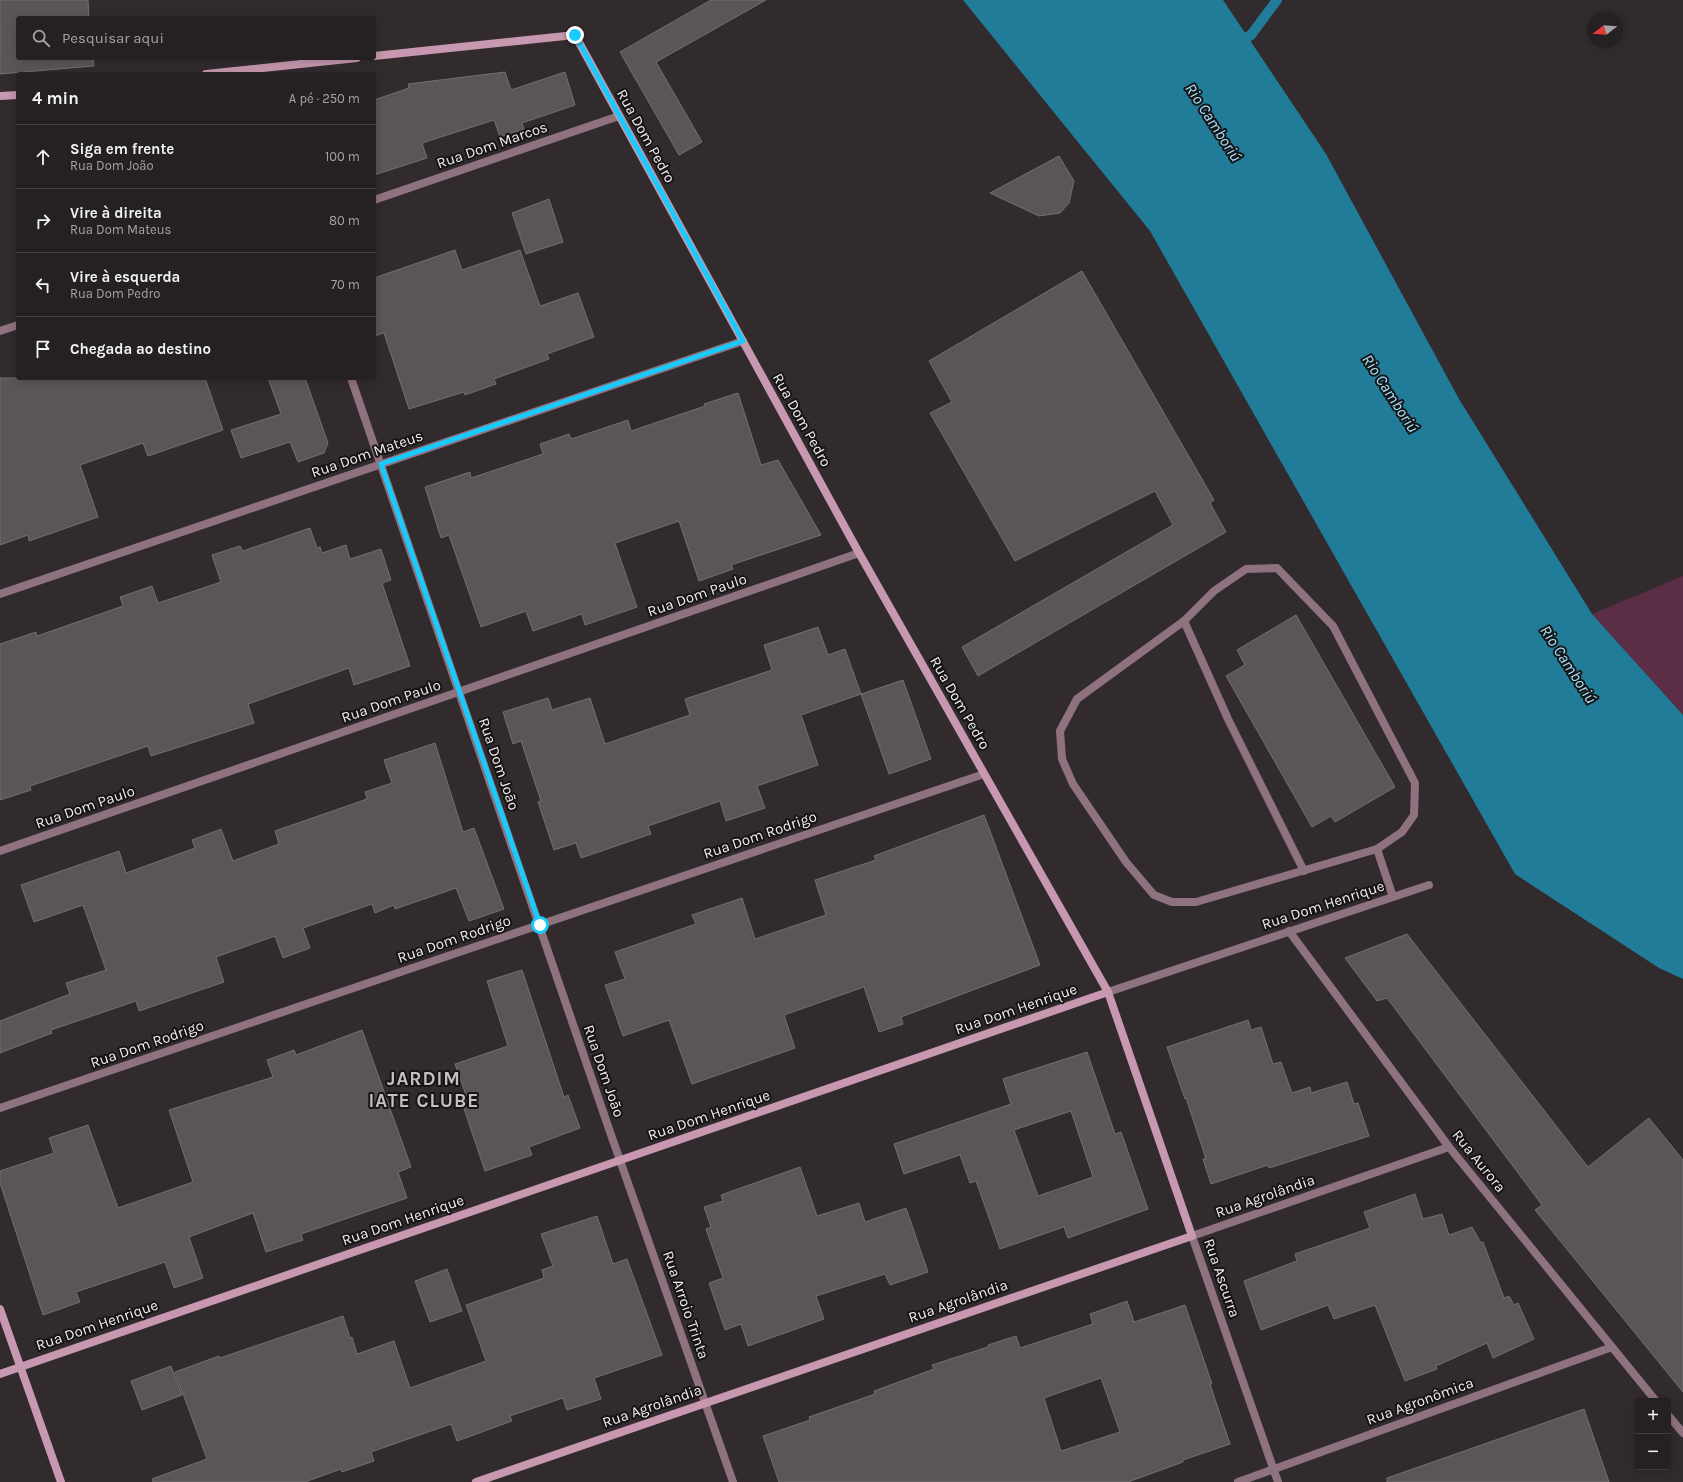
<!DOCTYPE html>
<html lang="pt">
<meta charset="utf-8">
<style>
:root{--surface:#252022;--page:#2d282a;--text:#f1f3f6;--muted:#a3a3a5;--line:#423e40}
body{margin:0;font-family:Karla,sans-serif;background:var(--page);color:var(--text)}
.controls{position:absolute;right:12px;bottom:12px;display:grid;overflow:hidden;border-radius:4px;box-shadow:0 2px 10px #0003}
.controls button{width:36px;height:36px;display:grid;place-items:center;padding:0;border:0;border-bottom:1px solid var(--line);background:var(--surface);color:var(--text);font:20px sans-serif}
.compass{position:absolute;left:1587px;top:12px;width:36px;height:36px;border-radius:50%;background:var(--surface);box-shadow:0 2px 10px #0003;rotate:253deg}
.stop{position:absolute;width:12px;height:12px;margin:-9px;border:3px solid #19cafc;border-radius:50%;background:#fff}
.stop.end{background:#19cafc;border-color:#fff;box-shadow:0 1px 4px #0008}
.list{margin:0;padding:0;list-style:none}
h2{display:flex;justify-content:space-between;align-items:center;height:52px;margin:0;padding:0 16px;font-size:17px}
h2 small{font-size:13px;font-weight:400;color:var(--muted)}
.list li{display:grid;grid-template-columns:26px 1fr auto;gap:12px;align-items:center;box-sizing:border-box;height:64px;padding:0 16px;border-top:1px solid var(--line)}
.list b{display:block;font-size:15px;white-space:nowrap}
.list p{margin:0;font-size:13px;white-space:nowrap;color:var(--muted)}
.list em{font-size:13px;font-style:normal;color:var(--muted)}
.icon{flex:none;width:22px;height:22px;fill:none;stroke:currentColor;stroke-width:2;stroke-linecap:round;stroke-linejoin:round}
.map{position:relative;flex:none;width:1683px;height:1482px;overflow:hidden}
.search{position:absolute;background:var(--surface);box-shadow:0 2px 10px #0003;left:16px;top:16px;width:360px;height:44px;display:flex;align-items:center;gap:10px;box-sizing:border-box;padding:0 14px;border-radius:4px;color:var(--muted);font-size:15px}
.panel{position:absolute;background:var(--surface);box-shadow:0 2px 10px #0003;left:16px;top:72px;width:360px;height:308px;border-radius:4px}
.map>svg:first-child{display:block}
</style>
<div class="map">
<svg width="1683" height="1482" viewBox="0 0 1683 1482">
<rect width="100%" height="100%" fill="#312b2e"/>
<path fill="#5b2e45" d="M1683,576V715L1592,614Z"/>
<path fill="#217c99" d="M963,0H1223L1326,154L1459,399L1592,614L1683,715V979L1659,968L1515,874L1150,231Z"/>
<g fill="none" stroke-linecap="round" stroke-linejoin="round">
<path stroke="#217c99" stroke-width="10" d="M1236,43L1251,35L1277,0"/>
</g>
<g fill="#5c5558" stroke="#756e71" fill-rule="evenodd">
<path d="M0,0H88L89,18H18V58H93L94,66L0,74Z"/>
<path d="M711,0H766L656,62L702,142L679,155L620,52Z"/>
<path d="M505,72L511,90L565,72L575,105L522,123L524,129L500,137L494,120L422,143L427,158L374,175V100L409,88L408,84Z"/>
<path d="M1059,156L1074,181L1069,203L1060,213L1039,216L990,193Z"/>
<path d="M549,199L563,242L526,254L512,213Z"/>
<path d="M455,250L462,270L520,250L540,306L578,293L594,337L547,354L549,359L494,379L496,384L465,395L464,392L409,409L384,333L374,336V278Z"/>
<path d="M1082,271L1214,500L1210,503L1226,532L978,676L962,647L1173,525L1155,491L1015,561L930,413L952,402L929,361Z"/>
<path d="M0,378H205L223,430L148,456L143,443L80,465L98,517L29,541L28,535L0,545Z"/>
<path d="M268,378H305L328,443L324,453L298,462L290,442L241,458L231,430L281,414Z"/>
<path d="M738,393L761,465L778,460L821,535L731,565L733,569L699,581L679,521L615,543L637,607L585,625L582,614L533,631L526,611L481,627L449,535L441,538L425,487L470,472L471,478L543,454L540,444L569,434L571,439L628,420L631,431L705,406L704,404Z"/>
<path d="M310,528L317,548L320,547L322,553L346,545L350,559L381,549L391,580L382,583L410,666L354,685L349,668L248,704L254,723L151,756L148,746L30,786L31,790L0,800V644L36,632L37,636L123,606L120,597L152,586L158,603L221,582L212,555L240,546L243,551Z"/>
<path d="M1296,615L1395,787L1335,822L1331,816L1312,827L1226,676L1245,665L1237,650Z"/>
<path d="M818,627L828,655L845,649L861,694L801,715L818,765L757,786L765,808L726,821L720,801L648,826L651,834L581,858L576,843L554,850L538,802L541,801L521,741L513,744L503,712L548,698L552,710L590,698L605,744L690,715L685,699L772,670L764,645Z"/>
<path d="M903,680L931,759L889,774L861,694Z"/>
<path d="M435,743L463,832L474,828L504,909L469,921L456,888L395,909L394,905L375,913L372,904L303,928L310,948L283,958L275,936L216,957L224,982L139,1011L136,1001L51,1030L52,1033L0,1053V1021L70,994L66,983L106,970L83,905L34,922L21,885L119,851L126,873L195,848L192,840L221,829L233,861L279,844L275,831L367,799L365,792L392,783L384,760Z"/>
<path d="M984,815L1040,965L901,1017L903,1024L879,1032L864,987L784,1015L795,1048L692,1084L669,1020L623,1036L605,985L625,979L615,952L696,924L692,915L742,898L755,939L826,915L815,880L876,860L874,856Z"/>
<path d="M1407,934L1588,1167L1649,1118L1683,1160V1392L1535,1210L1542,1205L1387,998L1377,1001L1345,958Z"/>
<path d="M522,970L564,1097L568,1095L580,1128L529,1147L532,1155L485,1171L460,1097L466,1095L455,1064L508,1046L487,981Z"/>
<path d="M1248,1020L1251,1030L1261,1027L1273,1064L1281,1062L1292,1093L1310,1087L1311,1093L1347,1082L1354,1104L1358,1103L1369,1136L1269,1168L1268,1165L1211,1184L1203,1159H1206L1186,1098L1185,1099L1167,1047Z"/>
<path d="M362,1030L411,1167L398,1172L407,1198L301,1234L303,1240L266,1252L253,1213L189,1237L203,1278L174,1288L165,1262L76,1292L80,1302L43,1315L0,1183V1171L54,1153L49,1138L88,1125L118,1208L193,1182L169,1110L273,1077L267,1060L294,1050L296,1055Z"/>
<path d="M1087,1052L1115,1134L1121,1132L1148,1209L1068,1238L1064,1227L1000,1249L976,1181L970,1183L960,1155L904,1174L894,1144L1011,1104L1003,1079ZM1071,1111L1093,1177L1038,1196L1014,1130Z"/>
<path d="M800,1167L817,1216L859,1203L865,1222L906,1208L928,1272L890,1285L885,1274L816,1296L824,1319L748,1346L741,1324L725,1330L709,1283L723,1278L706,1229L711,1227L704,1207L723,1201L721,1195Z"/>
<path d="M1415,1194L1423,1219L1442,1214L1449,1235L1472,1227L1481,1243L1483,1242L1504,1298L1509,1296L1514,1305L1518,1303L1534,1339L1493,1358L1487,1343L1436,1366L1437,1369L1405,1381L1375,1305L1334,1319L1328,1305L1261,1330L1244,1281L1297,1261L1295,1254L1370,1228L1364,1212Z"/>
<path d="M597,1216L613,1264L627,1259L662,1355L594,1378L601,1399L567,1410L563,1398L510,1416L512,1421L457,1441L451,1424L371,1452L374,1461L342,1472L341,1469L305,1482H153L152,1479L207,1459L175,1372L219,1356L220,1358L343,1316L350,1338L352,1337L357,1354L394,1341L410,1388L486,1361L466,1305L544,1278L542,1270L553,1266L541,1234Z"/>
<path d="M447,1269L462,1311L430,1322L415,1281Z"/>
<path d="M1127,1301L1134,1322L1185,1305L1212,1384H1210L1230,1444L1183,1460V1462L1128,1482H779L763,1436L810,1420L809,1417L875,1394L874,1391L934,1369L932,1365L988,1347V1345L1016,1336L1020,1348L1093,1324L1090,1314ZM1101,1378L1120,1432L1061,1451L1044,1398Z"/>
<path d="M171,1366L182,1395L142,1410L131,1381Z"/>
<path d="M1584,1409L1609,1482H1387V1478Z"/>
</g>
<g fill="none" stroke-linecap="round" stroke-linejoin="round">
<g stroke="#8f7280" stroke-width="8">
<path d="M1277,568L1333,626L1415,783L1414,815L1402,832L1377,849L1196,902H1172L1154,895L1126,862L1073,784L1062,759L1060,731L1077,699L1184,621L1214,591L1246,569Z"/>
<path d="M1184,621L1228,719L1304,871"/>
<path d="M1377,849L1393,897"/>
</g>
<g stroke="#8f7280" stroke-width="8">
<path d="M374,200L619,116"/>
<path d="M0,331L18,325"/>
<path d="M351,378L609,1129L733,1482"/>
<path d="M0,594L743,341"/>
<path d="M0,851L859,553"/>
<path d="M1289,931L1449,1147L1656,1401"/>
<path d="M1108,992L1429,885"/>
<path d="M0,1108L984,774"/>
<path d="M1668,1415L1683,1433"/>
<path d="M1238,1482L1612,1347"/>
<path d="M1278,1482L1192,1236L1449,1147"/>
</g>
<g stroke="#c798af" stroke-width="8">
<path d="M374,56L575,35L859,553L1108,992L1192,1236L476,1482"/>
<path d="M206,74L357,58"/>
<path d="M0,96L18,95"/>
<path d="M0,1309L61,1482"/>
<path d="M0,1374L1108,992"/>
</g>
</g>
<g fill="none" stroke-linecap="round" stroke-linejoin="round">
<path stroke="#19cafc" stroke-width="5" d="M540,925L381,464L743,341L575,35"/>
</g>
<g text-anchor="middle" stroke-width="4" stroke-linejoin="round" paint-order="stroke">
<g font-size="15" fill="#f2edef" stroke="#171415">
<text transform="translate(646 136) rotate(61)" y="5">Rua Dom Pedro</text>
<text transform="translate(492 145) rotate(-19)" y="5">Rua Dom Marcos</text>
<text transform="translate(802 420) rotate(61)" y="5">Rua Dom Pedro</text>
<text transform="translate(367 454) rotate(-19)" y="5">Rua Dom Mateus</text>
<text transform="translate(697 595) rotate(-19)" y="5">Rua Dom Paulo</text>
<text transform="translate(391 701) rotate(-19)" y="5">Rua Dom Paulo</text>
<text transform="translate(960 703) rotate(60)" y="5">Rua Dom Pedro</text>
<text transform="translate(499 764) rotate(71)" y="5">Rua Dom João</text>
<text transform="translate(85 807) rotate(-19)" y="5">Rua Dom Paulo</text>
<text transform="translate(760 835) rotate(-19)" y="5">Rua Dom Rodrigo</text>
<text transform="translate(1323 905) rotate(-18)" y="5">Rua Dom Henrique</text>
<text transform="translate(454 939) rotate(-19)" y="5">Rua Dom Rodrigo</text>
<text transform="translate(1016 1009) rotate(-19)" y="5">Rua Dom Henrique</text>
<text transform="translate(147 1044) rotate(-19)" y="5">Rua Dom Rodrigo</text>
<text transform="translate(604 1071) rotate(71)" y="5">Rua Dom João</text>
<text transform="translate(709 1115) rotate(-19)" y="5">Rua Dom Henrique</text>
<text transform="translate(1479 1161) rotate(51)" y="5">Rua Aurora</text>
<text transform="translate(1265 1196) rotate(-19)" y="5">Rua Agrolândia</text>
<text transform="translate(403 1220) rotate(-19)" y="5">Rua Dom Henrique</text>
<text transform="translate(1222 1278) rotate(71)" y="5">Rua Ascurra</text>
<text transform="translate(958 1301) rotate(-19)" y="5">Rua Agrolândia</text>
<text transform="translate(686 1305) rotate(71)" y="5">Rua Arroio Trinta</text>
<text transform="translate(97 1325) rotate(-19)" y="5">Rua Dom Henrique</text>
<text transform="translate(1420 1401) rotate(-20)" y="5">Rua Agronômica</text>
<text transform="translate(652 1406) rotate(-19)" y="5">Rua Agrolândia</text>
</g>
<g font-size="16" font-style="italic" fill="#a4e4fe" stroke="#171415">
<text transform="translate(1214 122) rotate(57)" y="6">Rio Camboriú</text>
<text transform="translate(1391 393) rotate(57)" y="6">Rio Camboriú</text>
<text transform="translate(1569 664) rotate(57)" y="6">Rio Camboriú</text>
</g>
<g font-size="19" font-weight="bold" letter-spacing="1" fill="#c6bec2" stroke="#171415">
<text x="424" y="1085">JARDIM<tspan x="424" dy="22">IATE CLUBE</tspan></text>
</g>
</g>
</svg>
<div class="controls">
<button>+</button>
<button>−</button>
</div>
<svg class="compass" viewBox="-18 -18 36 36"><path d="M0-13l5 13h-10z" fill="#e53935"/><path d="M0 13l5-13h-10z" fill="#a3a3a5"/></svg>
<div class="stop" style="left:540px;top:925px"></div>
<div class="stop end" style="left:575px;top:35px"></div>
<div class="search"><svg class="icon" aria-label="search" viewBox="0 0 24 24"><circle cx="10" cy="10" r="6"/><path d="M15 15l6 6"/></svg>Pesquisar aqui</div>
<section class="panel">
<h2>4 min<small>A pé · 250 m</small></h2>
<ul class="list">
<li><svg class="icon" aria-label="ahead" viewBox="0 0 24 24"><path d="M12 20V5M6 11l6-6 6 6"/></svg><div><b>Siga em frente</b><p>Rua Dom João</p></div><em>100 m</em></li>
<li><svg class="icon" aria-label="right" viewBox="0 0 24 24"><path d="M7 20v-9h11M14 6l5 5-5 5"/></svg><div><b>Vire à direita</b><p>Rua Dom Mateus</p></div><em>80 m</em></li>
<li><svg class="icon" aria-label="left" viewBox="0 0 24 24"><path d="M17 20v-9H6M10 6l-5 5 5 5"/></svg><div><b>Vire à esquerda</b><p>Rua Dom Pedro</p></div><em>70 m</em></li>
<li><svg class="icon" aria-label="arrive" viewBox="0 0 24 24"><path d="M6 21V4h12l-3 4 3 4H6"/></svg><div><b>Chegada ao destino</b></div></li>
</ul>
</section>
</div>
